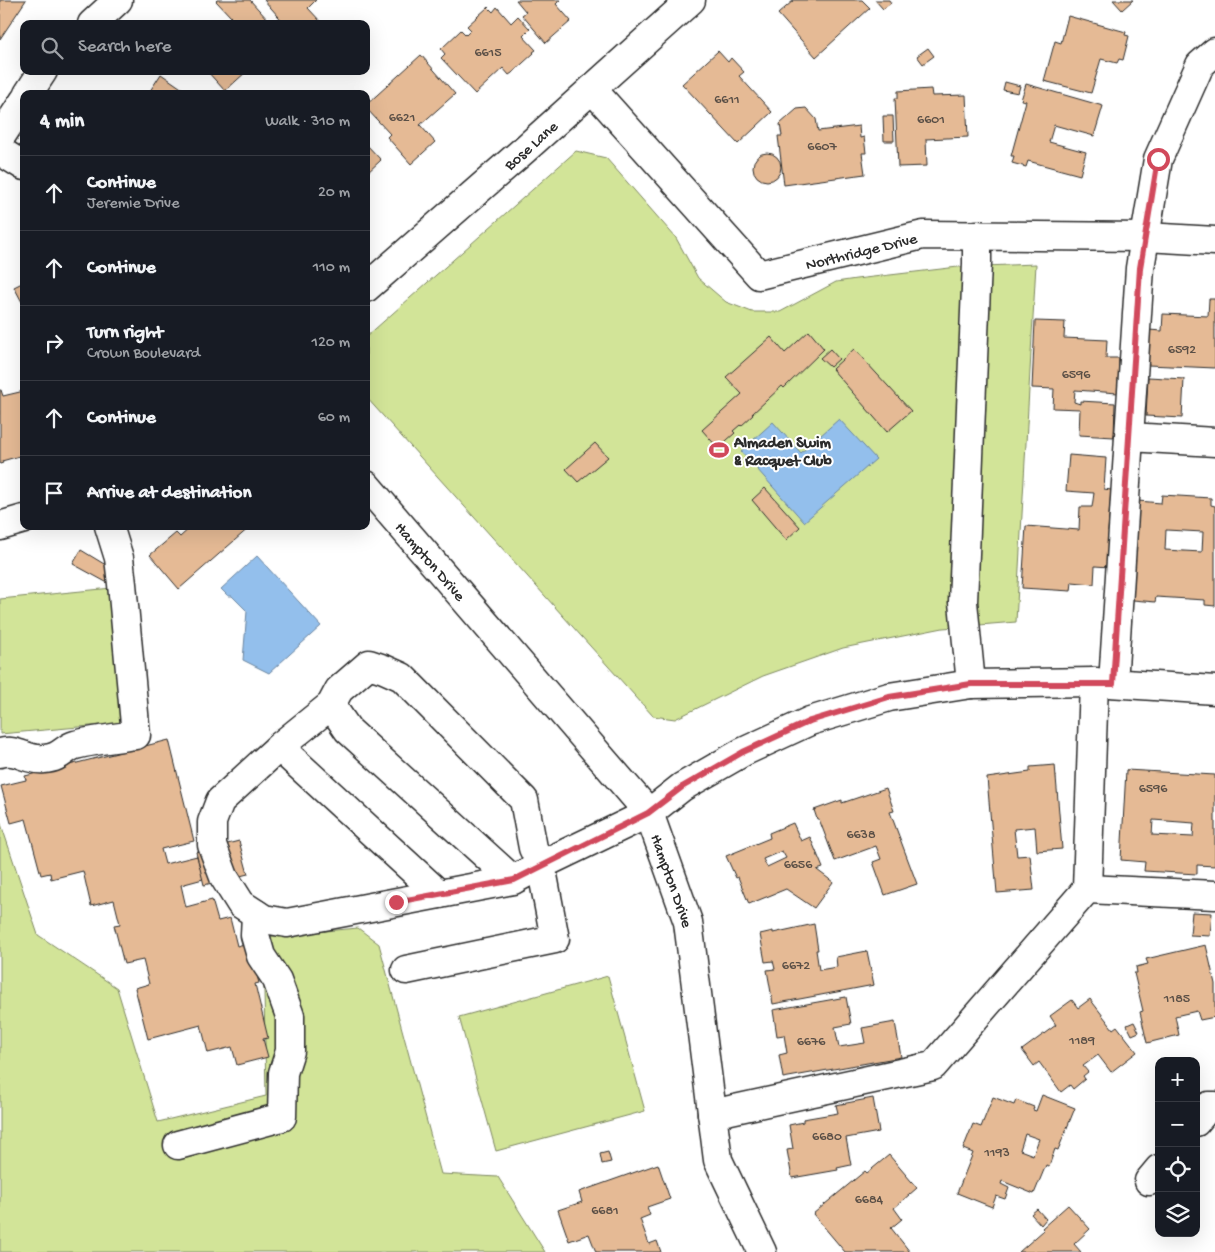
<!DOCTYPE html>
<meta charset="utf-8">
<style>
:root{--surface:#171b24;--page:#242831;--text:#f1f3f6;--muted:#9ea1a6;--line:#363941}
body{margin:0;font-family:"Gochi Hand",sans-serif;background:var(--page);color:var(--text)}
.controls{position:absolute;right:15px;bottom:15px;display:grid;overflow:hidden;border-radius:10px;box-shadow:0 5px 20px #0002}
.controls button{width:45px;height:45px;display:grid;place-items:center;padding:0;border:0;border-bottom:1px solid var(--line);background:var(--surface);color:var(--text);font:25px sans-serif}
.stop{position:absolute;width:15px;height:15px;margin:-11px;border:4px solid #d1495b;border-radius:50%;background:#fff}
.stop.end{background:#d1495b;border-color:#fff;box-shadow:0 1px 5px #0008}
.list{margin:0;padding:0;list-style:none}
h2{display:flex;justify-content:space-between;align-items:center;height:65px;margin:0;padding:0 20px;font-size:21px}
h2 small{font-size:16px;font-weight:400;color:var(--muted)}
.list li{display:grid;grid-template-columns:32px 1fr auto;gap:15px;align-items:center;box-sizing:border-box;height:75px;padding:0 20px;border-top:1px solid var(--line)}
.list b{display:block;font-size:19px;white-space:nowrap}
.list p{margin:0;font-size:16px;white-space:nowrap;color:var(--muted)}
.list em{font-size:16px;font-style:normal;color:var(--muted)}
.icon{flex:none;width:28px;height:28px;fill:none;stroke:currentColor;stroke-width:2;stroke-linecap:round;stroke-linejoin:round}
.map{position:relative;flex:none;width:1215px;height:1252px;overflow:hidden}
.search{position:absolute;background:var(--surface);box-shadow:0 5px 20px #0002;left:20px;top:20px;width:350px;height:55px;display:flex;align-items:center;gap:12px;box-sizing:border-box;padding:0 18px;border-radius:10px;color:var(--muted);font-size:19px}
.panel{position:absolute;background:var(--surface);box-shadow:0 5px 20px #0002;left:20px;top:90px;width:350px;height:440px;border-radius:10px}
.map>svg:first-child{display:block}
</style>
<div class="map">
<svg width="1215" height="1252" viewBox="0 0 1215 1252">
<rect width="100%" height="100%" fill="#fff"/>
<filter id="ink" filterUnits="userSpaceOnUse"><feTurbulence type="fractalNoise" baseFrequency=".02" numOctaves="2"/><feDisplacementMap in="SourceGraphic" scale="10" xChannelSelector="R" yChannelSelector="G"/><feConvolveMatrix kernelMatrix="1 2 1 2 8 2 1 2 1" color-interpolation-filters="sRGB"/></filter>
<g filter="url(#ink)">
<g fill="#d2e498" stroke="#7e8862">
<path d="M576,151L606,158L676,238L698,278L726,302L752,312H780L836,282L856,279L958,267L1036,264L1016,622L943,628L843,648L763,676L675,719L653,716L366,397V337Z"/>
<path d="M112,588L124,723L0,734V599Z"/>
<path d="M0,821L38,935L117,988L158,1122L266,1096L263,937L358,928L379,944L441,1174L498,1177L545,1252H0Z"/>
<path d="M608,976L645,1111L496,1151L459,1017Z"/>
</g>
<g fill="#93bfec" stroke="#69849f">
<path d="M839,419L876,459L804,522L741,451L773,422L801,453Z"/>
<path d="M257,556L321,626L269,673L243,660L247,611L232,596H228L221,589Z"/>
</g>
<g fill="#e5ba95" stroke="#2b2b2b" fill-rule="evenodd">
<path d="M0,0H26L0,39Z"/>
<path d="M217,0H250L268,20L265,22L267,24H223L231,17L216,1Z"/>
<path d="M264,0H316L308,8L321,22L318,24H285Z"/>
<path d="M516,0H560L556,4L571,21L546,43L522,15L526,12Z"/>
<path d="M794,0H862L870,8L816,57L778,14Z"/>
<path d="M875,0H889L891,3L883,9Z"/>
<path d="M1113,0H1133L1122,10Z"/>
<path d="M488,7L493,12L497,7L511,23L518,16L530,29L523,36L536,50L533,52L534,53L512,73L509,75L503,68L475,94L441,58L445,54L441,49L461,30L466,35L471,30L467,26Z"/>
<path d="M1068,16L1126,32L1125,35L1129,36L1123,60L1119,59L1117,63L1101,59L1091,93L1044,81L1055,41L1061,43Z"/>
<path d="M928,48L934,56L923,64L917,56Z"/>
<path d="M718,51L728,62L731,58L744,72L739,76L772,112L738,144L682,84Z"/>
<path d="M421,55L455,94L420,125L435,142L411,164L387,137L390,134L366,108V105Z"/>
<path d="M207,71H247L225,91Z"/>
<path d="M161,74L190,94H148Z"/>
<path d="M1005,82L1020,86L1018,93L1003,90Z"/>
<path d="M1026,84L1103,106L1094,136L1054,125L1049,142L1086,152L1080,175L1028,161L1026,167L1012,163L1014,156H1011L1026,101L1021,100Z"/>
<path d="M931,89L932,96L966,95L968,137L926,139L927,166L898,167L895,98H898V91Z"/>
<path d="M806,108L816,119L818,131L859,126L860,138L864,137L866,153H862L865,174L784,185L778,136H782L780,124L797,109Z"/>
<path d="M883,116H893L894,141H884Z"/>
<path d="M366,144L381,160L366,174Z"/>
<circle cx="767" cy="167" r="14"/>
<path d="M24,282V301L22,302L14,287Z"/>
<path d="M1209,299H1215V368L1148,365L1149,330L1162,331L1163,314L1208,316Z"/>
<path d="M1035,321L1065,322L1064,338L1107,340L1106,358H1119L1118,393L1075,390L1074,402L1080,404V401L1115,403L1114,437L1079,435L1080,409L1053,408L1054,389L1032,388Z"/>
<path d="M809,331L824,349L784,388L782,386L752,414L753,415L741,426L740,425L733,431L735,433L718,448L702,430L742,394L726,377L771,337L785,353Z"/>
<path d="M830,349L839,359L830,367L820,358Z"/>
<path d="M854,349L911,411L887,432L832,369Z"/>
<path d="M1148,377L1184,379L1182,418L1146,416Z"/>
<path d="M23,387H24V457L23,455L2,461L3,463L0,464V390H1L3,396L24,391Z"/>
<path d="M595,443L608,457L578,482L566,469Z"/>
<path d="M1069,455L1106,458L1104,489L1111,490L1108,532H1111L1109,567L1095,566L1094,584L1072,582L1071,591L1022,588L1026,526L1079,530L1080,507H1092L1094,493L1066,491Z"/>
<path d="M765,488L800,527L786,540L752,500Z"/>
<path d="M1162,495L1211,498V505L1215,506V606L1205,605V600L1156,597L1155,602L1133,600L1138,501L1161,503ZM1166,530L1203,532L1202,552L1165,550Z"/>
<path d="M192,526L250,527L179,589L150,555L176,533L180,537Z"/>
<path d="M81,550L114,570L115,587L73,564Z"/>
<path d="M169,740L194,841L161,849L165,864L197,856L203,879L181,885L186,907L212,900L218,921L230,918L237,946L248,943L259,983L255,984L268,1038L263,1039L268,1057L237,1065L232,1047L208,1053L201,1025L148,1039L135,988L149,984L143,960L124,964L114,925L120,924L114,900L91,906L83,871L51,879L50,873L41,875L26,819L11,823L1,786L26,780L25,776Z"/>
<path d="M1055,765L1062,849L1037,851L1035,827L1014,829L1017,856L1030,855L1034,890L997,893L987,778L1030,772V767Z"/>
<path d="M1126,770L1215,775V866L1197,865V874L1144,871L1145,862L1121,860ZM1153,820L1194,823L1193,837L1152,835Z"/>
<path d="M886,788L894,811L890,812L917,884L885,895L873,862L881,859L876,846L835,861L819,819H817L814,810L842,800V803Z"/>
<path d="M793,823L801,841L810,837L823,868L817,870L833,882L814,908L786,889L749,904L738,877L736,878L726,856L770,838L769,833ZM782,851L786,858L767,867L763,859Z"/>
<path d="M239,841L248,874L204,885L196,852Z"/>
<path d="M1192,912L1212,913L1210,936L1190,935Z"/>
<path d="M814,924L818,950H816L819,970L837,967L836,957L867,951L874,985L773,1004L767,970L775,969L773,961L765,962L760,934L773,931V933Z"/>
<path d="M1206,945L1215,984V1017L1200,1020L1197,1011L1175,1016L1179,1035L1147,1043L1140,1012L1143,1011L1134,973H1137L1136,967L1148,964L1146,959Z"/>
<path d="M846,997L851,1024L835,1027L839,1047L865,1043L862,1028L895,1022L901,1057L783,1078L779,1055L787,1053L784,1035L777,1036L773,1010Z"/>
<path d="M1090,999L1113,1029L1117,1026L1137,1052L1111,1072L1098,1055L1083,1066L1088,1072L1083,1076L1085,1079L1073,1089L1070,1085L1061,1092L1039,1062L1034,1066L1022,1050L1056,1025L1050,1016L1072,1000L1078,1008Z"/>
<path d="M1134,1022L1139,1032L1132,1035L1127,1025Z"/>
<path d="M1042,1095L1075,1108L1058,1150L1055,1149L1049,1166L1046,1165L1034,1194L1002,1181L1001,1184L1009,1188L1005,1199L996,1196L992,1207L957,1193L973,1153L963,1149L973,1124L981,1127L993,1097L1014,1105L1016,1100L1034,1107L1033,1110L1036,1111ZM1025,1134L1039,1139L1033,1155L1020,1150Z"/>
<path d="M873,1098L879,1132L846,1138L851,1165L837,1168L838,1170L792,1178L787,1150L793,1149L789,1125L803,1122V1119L838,1113L836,1105Z"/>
<path d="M608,1152L611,1162L602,1164L600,1154Z"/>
<path d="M889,1155L917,1188L894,1208L902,1219L891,1228L910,1252H845L813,1214L865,1171L867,1173Z"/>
<path d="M658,1164L670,1199L647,1207L650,1215L640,1219L649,1244L657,1241L661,1252H596L589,1234L569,1241L558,1210L582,1202L579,1192Z"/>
<path d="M1068,1205L1090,1229L1074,1244L1081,1252H1019L1044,1230L1042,1228Z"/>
<path d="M1037,1209L1046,1219L1041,1225L1031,1214Z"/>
</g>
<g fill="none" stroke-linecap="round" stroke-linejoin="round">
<defs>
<g id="minor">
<path d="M92,24L118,0"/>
<path id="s1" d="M592,89L759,275L923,235L1146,237L1215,241"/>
<path d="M28,94L43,71"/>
<path d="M0,138L24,101"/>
<path d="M0,151L24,166"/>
<path id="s2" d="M366,288L524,150L691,0"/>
<path d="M1129,437L1215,442"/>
<path id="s3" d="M366,485L649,813L688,922L718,1160L762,1252"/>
<path d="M0,526L24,519"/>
<path d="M1113,683L1140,268L1158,159L1200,65L1215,52"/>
<path d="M971,684L963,602L977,263V235"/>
<path d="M331,705L279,747L220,801L212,822V845L224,877L241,904L264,919L287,923L513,880L541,865L533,848L524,800L402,677L384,669L369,664L339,690L331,705L348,730L513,880"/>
<path d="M279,747L439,894"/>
<path d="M0,753C19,748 25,761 44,759C61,758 64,748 75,745C94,740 115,738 136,735L122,584L119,558L109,526"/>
<path d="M1087,889L1215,895"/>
<path d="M406,970L555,939L541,865L649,813L682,787L743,752L810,721L889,697L971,684L1094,682L1215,690"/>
<path d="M712,1114L933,1066L1087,889L1094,682"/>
<path d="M1196,1122L1209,1106H1215"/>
<path d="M178,1145L282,1117L283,1073L290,1051V1016L277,980L261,956L255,935L256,914"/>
<path d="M1149,1181L1159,1169"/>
</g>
</defs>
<use href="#minor" stroke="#2b2b2b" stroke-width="31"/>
<use href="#minor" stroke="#fff" stroke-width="28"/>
</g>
</g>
<g fill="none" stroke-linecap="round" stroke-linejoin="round" filter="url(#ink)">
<path stroke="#d1495b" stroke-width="6" d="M396,902L514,880L648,813L682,787L743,752L810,721L889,697L971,684H1113L1140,268L1158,159"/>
</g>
<defs>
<symbol id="stadium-bare" viewBox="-9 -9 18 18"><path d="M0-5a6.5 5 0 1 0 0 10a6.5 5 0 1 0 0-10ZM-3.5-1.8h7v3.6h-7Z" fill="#d1495b" stroke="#fff" stroke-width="2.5" paint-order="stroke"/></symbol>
</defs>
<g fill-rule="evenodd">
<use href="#stadium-bare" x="705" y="436" width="28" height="28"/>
</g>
<g text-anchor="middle" stroke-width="4" stroke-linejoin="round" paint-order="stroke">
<g font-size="14" fill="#5a4f46">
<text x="488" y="56">6615</text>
<text x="727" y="103">6611</text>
<text x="402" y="121">6621</text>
<text x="931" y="123">6601</text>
<text x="822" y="150">6607</text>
<text x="1182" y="353">6592</text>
<text x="1076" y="378">6596</text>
<text x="1153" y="792">6596</text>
<text x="861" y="838">6638</text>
<text x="798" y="868">6656</text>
<text x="796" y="969">6672</text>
<text x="1177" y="1002">1185</text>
<text x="1082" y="1044">1189</text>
<text x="811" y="1045">6676</text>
<text x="827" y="1140">6680</text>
<text x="997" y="1156">1193</text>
<text x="869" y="1203">6684</text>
<text x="605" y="1214">6681</text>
</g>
<g font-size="16" fill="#2b2b2b" stroke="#fff">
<text dy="6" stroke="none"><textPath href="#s2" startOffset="218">Bose Lane</textPath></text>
<text dy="6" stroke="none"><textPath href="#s1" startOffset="355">Northridge Drive</textPath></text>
<text dy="6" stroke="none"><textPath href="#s3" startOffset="100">Hampton Drive</textPath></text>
<text dy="6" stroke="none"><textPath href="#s3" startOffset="505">Hampton Drive</textPath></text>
</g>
<g font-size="16" font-weight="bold" fill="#2b2b2b" stroke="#fff" text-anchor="start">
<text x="734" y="447">Almaden Swim<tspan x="734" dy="18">&amp; Racquet Club</tspan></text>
</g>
</g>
</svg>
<div class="controls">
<button>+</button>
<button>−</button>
<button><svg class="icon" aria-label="locate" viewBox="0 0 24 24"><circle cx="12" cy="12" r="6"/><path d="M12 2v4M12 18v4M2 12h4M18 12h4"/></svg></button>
<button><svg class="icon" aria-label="layers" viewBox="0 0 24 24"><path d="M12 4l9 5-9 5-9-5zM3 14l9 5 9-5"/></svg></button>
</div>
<div class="stop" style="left:1158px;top:159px"></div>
<div class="stop end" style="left:396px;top:902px"></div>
<div class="search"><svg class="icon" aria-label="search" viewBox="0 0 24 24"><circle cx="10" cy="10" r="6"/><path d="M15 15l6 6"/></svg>Search here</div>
<section class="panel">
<h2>4 min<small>Walk · 310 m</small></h2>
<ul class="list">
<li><svg class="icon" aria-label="ahead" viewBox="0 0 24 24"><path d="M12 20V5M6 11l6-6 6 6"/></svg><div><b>Continue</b><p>Jeremie Drive</p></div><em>20 m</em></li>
<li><svg class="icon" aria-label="ahead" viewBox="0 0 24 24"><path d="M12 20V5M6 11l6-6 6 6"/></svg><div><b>Continue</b></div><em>110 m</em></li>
<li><svg class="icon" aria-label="right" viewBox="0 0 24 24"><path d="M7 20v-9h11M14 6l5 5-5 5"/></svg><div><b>Turn right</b><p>Crown Boulevard</p></div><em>120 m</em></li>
<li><svg class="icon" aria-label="ahead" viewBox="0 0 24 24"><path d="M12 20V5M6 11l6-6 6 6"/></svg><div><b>Continue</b></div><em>60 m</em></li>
<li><svg class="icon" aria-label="arrive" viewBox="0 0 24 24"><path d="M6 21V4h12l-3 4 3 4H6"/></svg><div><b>Arrive at destination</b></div></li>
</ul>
</section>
</div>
